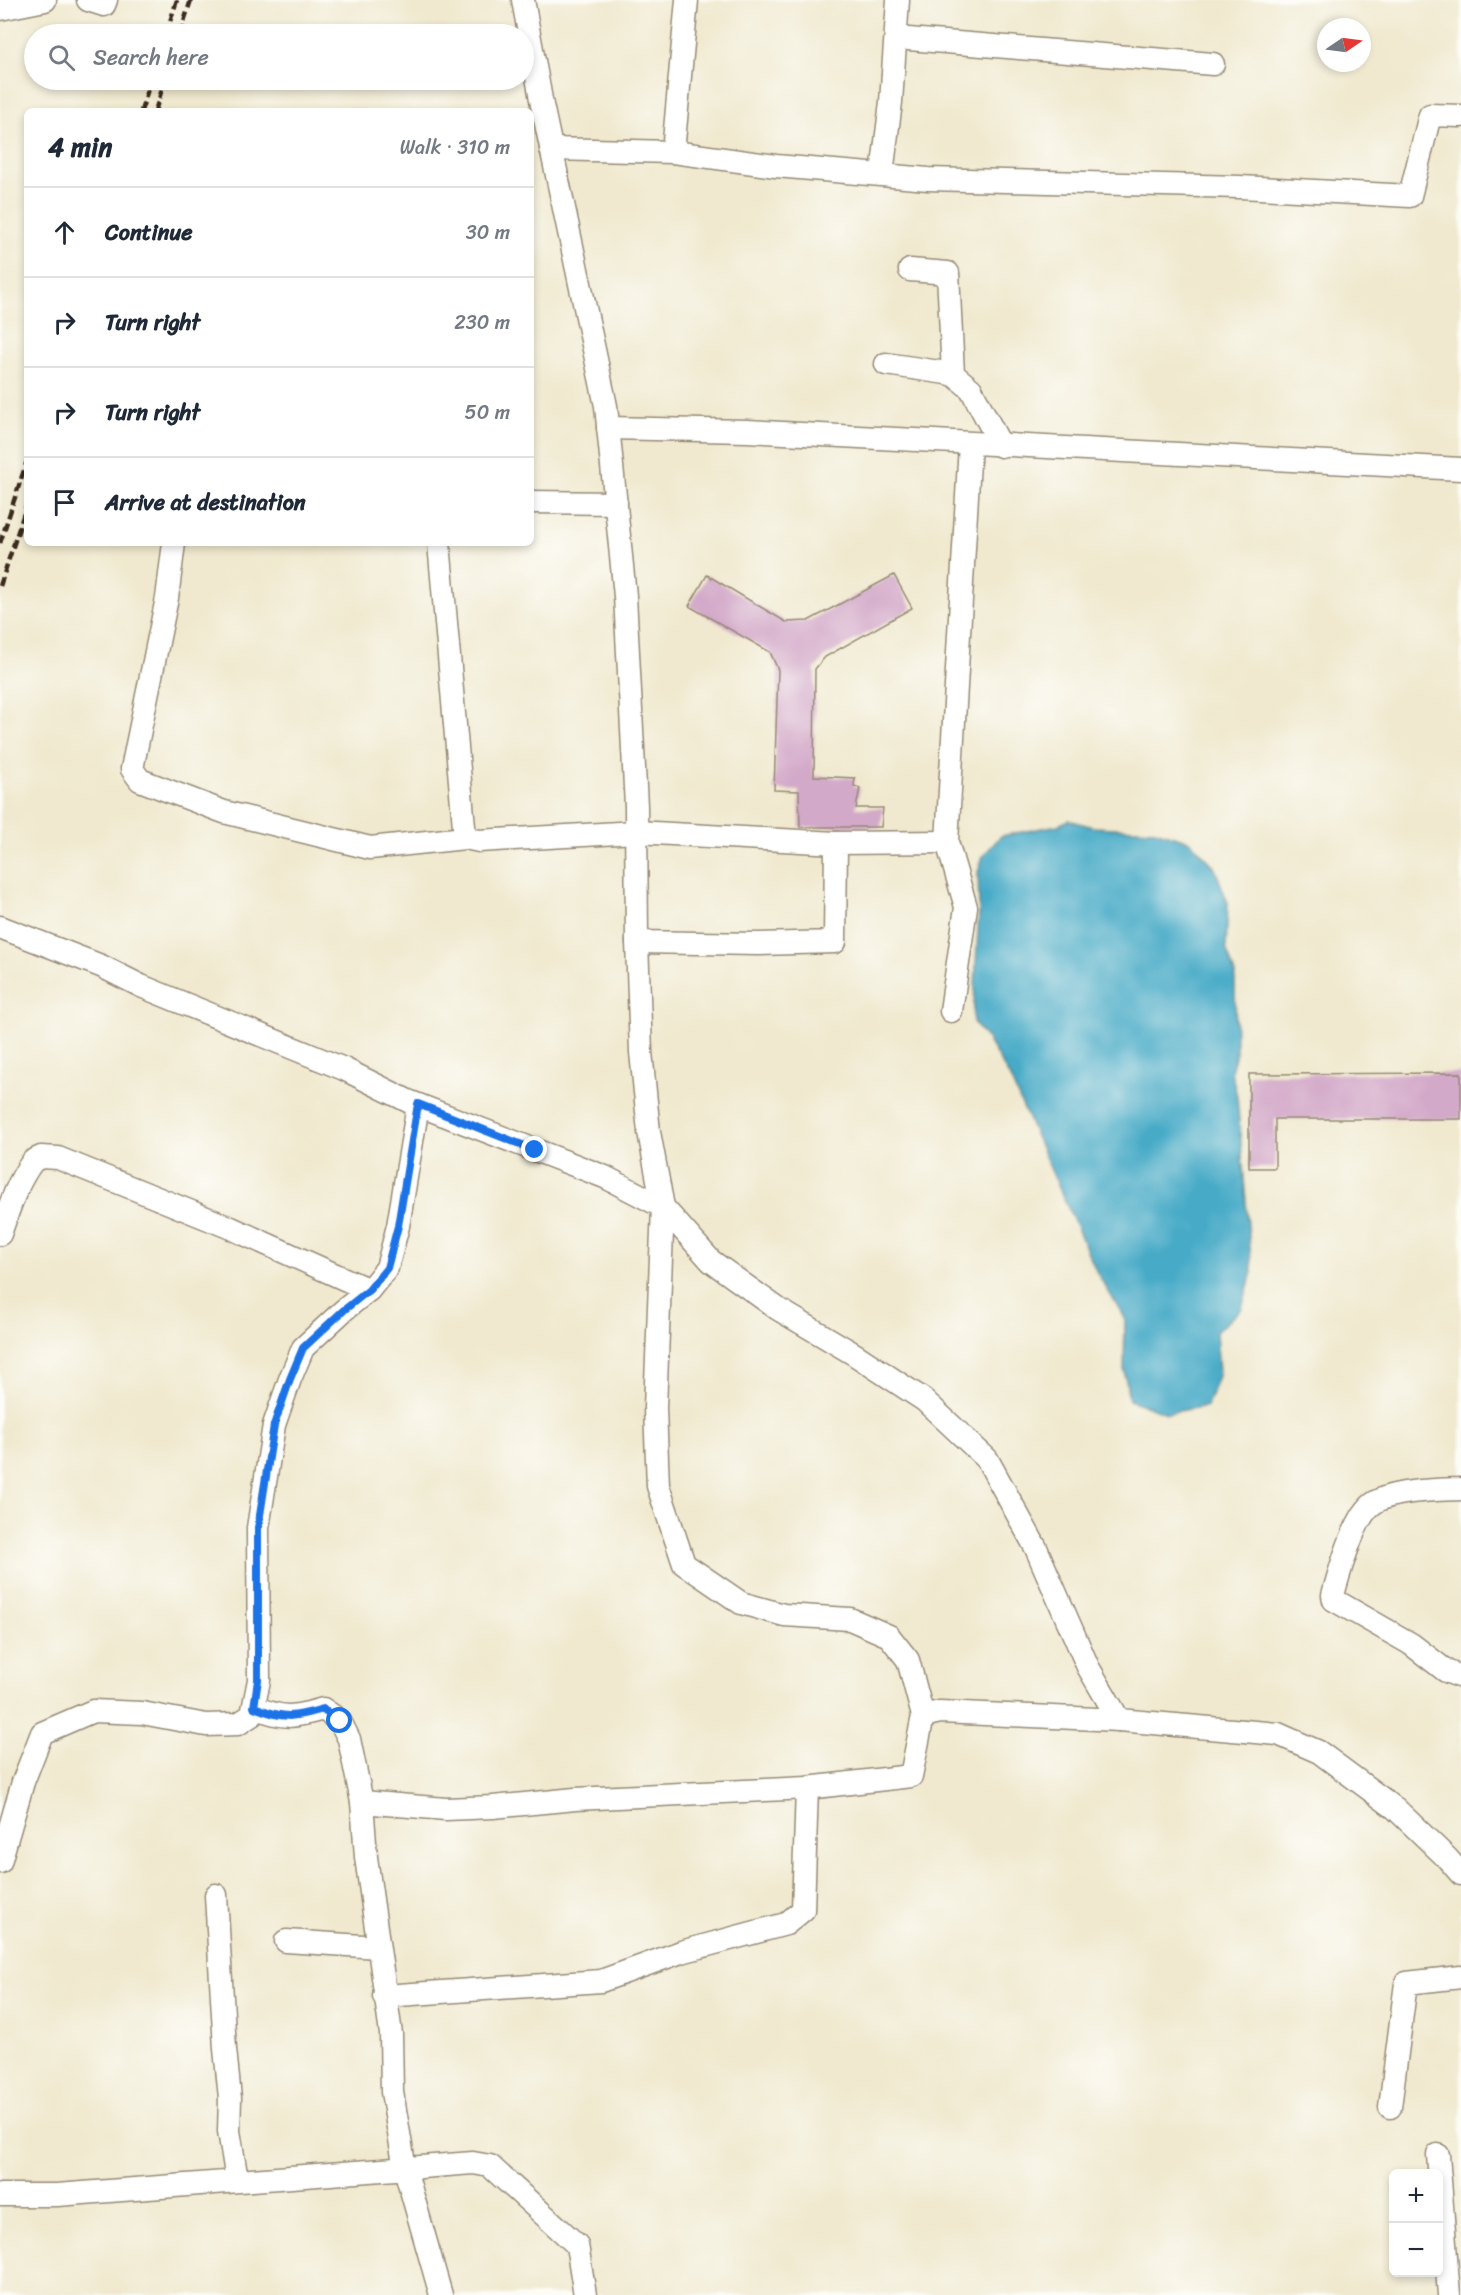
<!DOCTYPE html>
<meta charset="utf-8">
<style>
:root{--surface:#fff;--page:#f2f2f3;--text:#1f2937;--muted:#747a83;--line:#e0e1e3}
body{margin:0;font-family:Sriracha,sans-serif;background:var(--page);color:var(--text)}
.controls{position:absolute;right:18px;bottom:18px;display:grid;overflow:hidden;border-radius:9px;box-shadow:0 3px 9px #0003}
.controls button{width:54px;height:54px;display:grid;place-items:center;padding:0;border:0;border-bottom:2px solid var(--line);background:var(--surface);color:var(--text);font:30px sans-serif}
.compass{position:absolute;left:1317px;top:18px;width:54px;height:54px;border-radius:50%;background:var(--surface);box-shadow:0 3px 9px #0003;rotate:77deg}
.stop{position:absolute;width:18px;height:18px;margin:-14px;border:4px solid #1a73e8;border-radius:50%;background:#fff}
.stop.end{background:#1a73e8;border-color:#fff;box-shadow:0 2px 6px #0008}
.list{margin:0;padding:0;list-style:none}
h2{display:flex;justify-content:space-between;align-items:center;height:78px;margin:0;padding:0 24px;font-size:26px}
h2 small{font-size:20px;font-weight:400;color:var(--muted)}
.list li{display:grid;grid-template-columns:39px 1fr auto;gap:18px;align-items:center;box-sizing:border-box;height:90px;padding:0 24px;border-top:2px solid var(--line)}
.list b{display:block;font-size:22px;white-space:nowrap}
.list em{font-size:20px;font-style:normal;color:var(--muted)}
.icon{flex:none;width:33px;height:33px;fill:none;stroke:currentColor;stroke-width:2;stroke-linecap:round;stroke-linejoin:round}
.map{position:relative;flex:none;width:1461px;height:2295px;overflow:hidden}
.search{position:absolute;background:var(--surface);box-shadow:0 3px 9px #0003;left:24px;top:24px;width:510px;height:66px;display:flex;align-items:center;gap:15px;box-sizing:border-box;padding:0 21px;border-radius:33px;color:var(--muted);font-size:22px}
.panel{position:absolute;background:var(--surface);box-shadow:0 3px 9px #0003;left:24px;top:108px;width:510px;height:438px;border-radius:9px}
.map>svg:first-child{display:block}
</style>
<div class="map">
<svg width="1461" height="2295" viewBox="0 0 1461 2295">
<rect width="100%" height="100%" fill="#fdfcf7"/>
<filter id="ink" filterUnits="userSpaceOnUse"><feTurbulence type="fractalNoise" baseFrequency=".0167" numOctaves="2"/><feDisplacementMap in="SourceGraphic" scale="12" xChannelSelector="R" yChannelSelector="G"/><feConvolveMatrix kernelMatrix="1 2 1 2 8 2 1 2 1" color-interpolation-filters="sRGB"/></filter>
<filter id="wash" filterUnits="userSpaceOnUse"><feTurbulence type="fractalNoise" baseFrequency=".008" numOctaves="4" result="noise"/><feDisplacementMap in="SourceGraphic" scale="24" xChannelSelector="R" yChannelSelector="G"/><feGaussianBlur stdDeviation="1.35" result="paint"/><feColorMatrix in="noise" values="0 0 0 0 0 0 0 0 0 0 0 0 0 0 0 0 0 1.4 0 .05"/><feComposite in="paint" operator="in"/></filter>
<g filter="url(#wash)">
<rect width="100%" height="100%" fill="#f0e9cf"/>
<path fill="#47aac7" stroke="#416a72" stroke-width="1.5" d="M1069,820L1093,827L1155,830L1190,841L1214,866L1228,903L1226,948L1235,974L1236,1053L1231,1071L1237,1096L1252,1272L1242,1308L1216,1332L1219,1373L1207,1406L1167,1413L1129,1400L1124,1369L1125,1318L1097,1273L1009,1076L987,1039L973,1022L979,909L978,872L983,856L1001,836L1058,825Z"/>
<g id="blocks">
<g fill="#d3a9c9">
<path d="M707,575L786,622L808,621L894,575L912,608L825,657L815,669L814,776L855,778L854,786L860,788L856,808H883L881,827H800L799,791L774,790L778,670L770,652L689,606Z"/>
<path d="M1461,1073V1119H1275V1168H1249V1074Z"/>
</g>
</g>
</g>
<g filter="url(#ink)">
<use href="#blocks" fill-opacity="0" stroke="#968a76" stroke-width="1.5"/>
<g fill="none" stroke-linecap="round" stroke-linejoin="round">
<defs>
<g id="minor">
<path d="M88,0L104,5L106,0"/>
<path d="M523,0L542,105L606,406L625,596L636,806L637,942L641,1052L649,1132L663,1207L711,1261L778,1309L854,1354L924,1400L987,1459L1036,1548L1088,1667L1119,1720L1278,1734L1319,1752L1396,1809L1447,1858L1461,1874"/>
<path d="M0,9L45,0"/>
<path d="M896,38L1213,64"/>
<path d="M551,149L673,152L776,166L928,179L1240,187L1410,196L1430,115L1461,116"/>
<path d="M673,152L687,0"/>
<path d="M882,174L891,102L898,0"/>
<path d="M910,270L948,273L953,374L971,389L1001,446"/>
<path d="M886,364L953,374"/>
<path d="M608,428L747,431L1461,469"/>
<path d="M531,502L616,503"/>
<path d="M174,543L167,598L132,769L140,780L224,812L370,848L465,838L479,841L636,832L836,843"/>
<path d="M439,543L465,838"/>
<path d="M0,927L101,966L141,986L344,1069L408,1101L605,1177L663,1207L655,1408L658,1486L684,1564L741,1603L784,1615L850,1619L889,1636L908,1660L923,1716L911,1776L807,1788L575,1799L493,1807L446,1809L362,1802"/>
<path d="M637,942L758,944L835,942L836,843L947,842"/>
<path d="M951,1011L966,907L947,842L970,444"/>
<path d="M0,1234C9,1208 17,1182 33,1161L41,1157L58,1158L231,1228L369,1290"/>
<path d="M1461,1489C1438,1490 1393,1490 1374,1503C1355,1515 1339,1573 1333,1595L1334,1600L1411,1644L1446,1671L1461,1677"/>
<path d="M254,1707C284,1719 292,1718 323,1709L340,1721L349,1739L362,1802L366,1857L391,2034L392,2092L405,2169L441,2295"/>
<path d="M923,1716L940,1712L1119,1720"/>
<path d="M0,1862L23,1782L42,1733L93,1711L142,1713L206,1725L238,1724L252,1715L259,1680L258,1528L274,1425L290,1379L303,1348L344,1310L369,1290L387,1268L398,1226L418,1105"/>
<path d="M216,1895L225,2049L230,2098L229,2131L237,2180"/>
<path d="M286,1941L378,1947"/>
<path d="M384,1996L601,1981L681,1952L786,1924L803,1910L807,1788"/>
<path d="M1390,2107L1406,1983L1461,1977"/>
<path d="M1438,2155L1449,2295"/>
<path d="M0,2195H57L473,2163L490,2166L577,2245L585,2295"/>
</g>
</defs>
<use href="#minor" stroke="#968a76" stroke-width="25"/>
<use href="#minor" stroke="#fff" stroke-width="22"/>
<g stroke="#3b2a1e" stroke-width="4.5" stroke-dasharray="9 4.5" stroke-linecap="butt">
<path d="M166,34L177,0"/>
<path d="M180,34L191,0"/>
<path d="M141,111L151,80"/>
<path d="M155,111L165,80"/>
<path d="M0,543L27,461"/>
<path d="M0,586L27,504"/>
</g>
</g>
</g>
<g fill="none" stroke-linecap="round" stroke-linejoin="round" filter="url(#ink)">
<path stroke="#1a73e8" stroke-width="8" d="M340,1721L323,1709C292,1718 284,1719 254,1707L258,1680V1528L274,1425L290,1379L303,1348L344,1310L369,1290L387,1268L398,1226L418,1104L535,1150"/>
</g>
</svg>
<div class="controls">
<button>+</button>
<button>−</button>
</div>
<svg class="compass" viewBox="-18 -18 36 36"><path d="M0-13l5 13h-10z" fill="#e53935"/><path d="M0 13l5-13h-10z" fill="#747a83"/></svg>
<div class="stop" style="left:340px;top:1721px"></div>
<div class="stop end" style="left:535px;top:1150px"></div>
<div class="search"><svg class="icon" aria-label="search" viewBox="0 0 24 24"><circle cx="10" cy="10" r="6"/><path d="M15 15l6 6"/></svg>Search here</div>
<section class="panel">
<h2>4 min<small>Walk · 310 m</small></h2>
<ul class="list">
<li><svg class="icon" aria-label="ahead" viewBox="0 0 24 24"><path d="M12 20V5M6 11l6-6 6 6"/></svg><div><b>Continue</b></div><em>30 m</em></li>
<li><svg class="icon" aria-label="right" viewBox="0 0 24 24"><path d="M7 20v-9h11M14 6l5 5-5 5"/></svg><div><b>Turn right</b></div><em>230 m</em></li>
<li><svg class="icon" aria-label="right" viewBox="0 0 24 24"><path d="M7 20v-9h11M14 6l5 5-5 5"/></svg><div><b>Turn right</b></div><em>50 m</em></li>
<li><svg class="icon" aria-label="arrive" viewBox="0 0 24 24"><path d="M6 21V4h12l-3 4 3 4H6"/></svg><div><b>Arrive at destination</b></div></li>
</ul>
</section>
</div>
